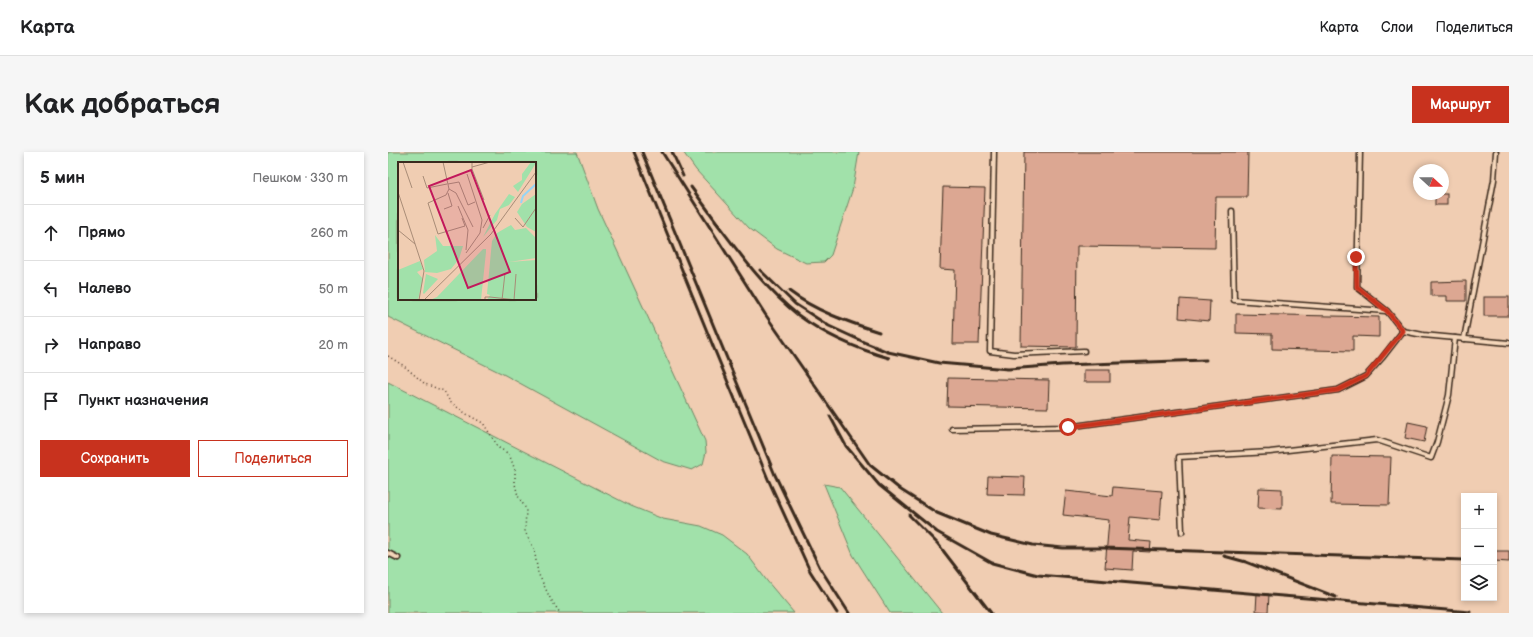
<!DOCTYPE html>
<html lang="ru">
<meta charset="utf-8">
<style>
:root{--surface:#fff;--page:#f6f6f6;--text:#202124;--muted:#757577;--line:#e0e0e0;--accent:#c8321e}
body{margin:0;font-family:"Balsamiq Sans",sans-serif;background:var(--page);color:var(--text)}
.controls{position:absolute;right:12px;bottom:12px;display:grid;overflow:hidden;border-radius:0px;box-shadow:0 2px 6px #0003}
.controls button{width:36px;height:36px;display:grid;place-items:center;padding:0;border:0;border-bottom:1px solid var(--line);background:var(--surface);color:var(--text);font:20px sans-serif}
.compass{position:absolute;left:1025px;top:12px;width:36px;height:36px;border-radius:50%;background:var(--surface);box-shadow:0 2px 6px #0003;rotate:111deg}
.stop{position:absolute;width:12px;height:12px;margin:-9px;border:3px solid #c8321e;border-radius:50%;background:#fff}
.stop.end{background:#c8321e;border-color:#fff;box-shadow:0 1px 4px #0008}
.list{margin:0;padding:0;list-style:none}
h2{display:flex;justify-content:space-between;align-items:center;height:52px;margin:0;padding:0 16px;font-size:17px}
h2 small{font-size:13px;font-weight:400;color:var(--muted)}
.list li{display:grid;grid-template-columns:26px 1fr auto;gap:12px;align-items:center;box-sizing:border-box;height:56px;padding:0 16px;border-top:1px solid var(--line)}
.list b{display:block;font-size:15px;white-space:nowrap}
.list em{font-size:13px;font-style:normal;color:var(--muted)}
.actions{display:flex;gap:8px;padding:12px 16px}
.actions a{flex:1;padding:9px 0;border:1px solid var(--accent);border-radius:0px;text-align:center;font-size:14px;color:var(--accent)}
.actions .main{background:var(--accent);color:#fff}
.icon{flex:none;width:22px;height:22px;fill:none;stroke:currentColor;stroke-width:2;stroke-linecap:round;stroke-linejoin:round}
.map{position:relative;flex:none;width:1121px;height:461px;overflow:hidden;border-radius:0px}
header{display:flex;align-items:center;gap:24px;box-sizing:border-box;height:56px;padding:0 20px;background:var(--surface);border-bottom:1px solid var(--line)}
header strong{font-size:19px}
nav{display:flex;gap:22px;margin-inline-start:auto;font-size:14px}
.intro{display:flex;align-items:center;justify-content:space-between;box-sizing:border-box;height:96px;padding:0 24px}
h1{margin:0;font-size:28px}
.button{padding:10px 18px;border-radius:0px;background:var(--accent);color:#fff;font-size:14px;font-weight:700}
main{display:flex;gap:24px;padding:0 24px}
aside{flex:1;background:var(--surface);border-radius:0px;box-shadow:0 2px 6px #0003}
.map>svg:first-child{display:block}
</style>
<header>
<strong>Карта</strong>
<nav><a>Карта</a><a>Слои</a><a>Поделиться</a></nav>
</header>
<div class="intro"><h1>Как добраться</h1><a class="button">Маршрут</a></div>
<main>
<aside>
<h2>5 мин<small>Пешком · 330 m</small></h2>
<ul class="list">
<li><svg class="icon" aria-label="ahead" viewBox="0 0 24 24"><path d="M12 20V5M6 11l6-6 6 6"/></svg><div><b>Прямо</b></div><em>260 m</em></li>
<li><svg class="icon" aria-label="left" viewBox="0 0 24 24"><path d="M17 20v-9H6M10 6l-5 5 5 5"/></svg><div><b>Налево</b></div><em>50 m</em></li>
<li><svg class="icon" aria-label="right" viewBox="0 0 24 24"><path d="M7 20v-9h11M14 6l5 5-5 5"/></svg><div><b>Направо</b></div><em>20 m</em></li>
<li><svg class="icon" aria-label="arrive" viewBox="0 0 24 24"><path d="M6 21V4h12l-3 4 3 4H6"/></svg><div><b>Пункт назначения</b></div></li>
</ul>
<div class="actions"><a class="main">Сохранить</a><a>Поделиться</a></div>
</aside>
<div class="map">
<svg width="1121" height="461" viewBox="0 0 1121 461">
<rect width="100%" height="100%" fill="#f0cdb2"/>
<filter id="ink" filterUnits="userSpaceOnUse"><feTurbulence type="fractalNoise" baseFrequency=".025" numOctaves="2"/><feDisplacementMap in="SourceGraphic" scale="8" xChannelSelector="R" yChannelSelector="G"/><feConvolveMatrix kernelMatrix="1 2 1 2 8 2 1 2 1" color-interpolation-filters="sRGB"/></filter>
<g filter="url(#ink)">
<g fill="#a1e1aa" stroke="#6e8664" fill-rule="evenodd">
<path d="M0,0H189L210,57L317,289L318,300L315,312L304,318L274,309L115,222L0,165ZM11,11H147V147H11Z"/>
<path d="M295,0H471L465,36L443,103L436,110L418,111L389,97L361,76L308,18Z"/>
<path d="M0,230L243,354L275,367L313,374L334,383L359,402L379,429L406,461H0Z"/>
<path d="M436,332L452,335L554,461H502L465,403Z"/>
</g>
<g fill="#dca792" stroke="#3b2a1e">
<path d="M636,0H860L859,45H828L827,96L689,94L688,195L633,194Z"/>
<path d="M555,35L597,36L591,192H565L567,118L552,117Z"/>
<rect x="1047" y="42" width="12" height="11"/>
<path d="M1078,129V149H1059V144H1043V130Z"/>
<rect x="1096" y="145" width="25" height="19"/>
<path d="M792,147L822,149L821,169L791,166Z"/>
<path d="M848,162L991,165V185L965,184V199L884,197V182L848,181Z"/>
<rect x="696" y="218" width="26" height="12"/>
<path d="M560,226L661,228L660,256L559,254Z"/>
<path d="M1020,270L1039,274L1036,290L1017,286Z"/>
<path d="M944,304L1003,305L1001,353L943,352Z"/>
<path d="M600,324L637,325L636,343L599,342Z"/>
<path d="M725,335L774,339L772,368L742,365L740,388L763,390L762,400L745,399L744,418L717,416L721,368L675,363L678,339L724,344Z"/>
<path d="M871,336L894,337V357L870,356Z"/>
<path d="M1106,399H1121V410L1106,409Z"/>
<path d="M869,441L881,442L880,460L868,459Z"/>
</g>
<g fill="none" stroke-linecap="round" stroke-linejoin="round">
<defs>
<g id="service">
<path d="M606,0L602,199L626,202L696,199"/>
<path d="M972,0L969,135L999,159L1015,179L1035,183L1121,191"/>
<path d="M844,59L846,148L998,159"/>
<path d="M1076,187L1106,28L1108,0"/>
<path d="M564,277L679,275L950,238L978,224L994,206L1015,179"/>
<path d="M794,380L791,305L882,300L989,288L1043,306L1049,290L1061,243L1067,186"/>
<path d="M0,401L10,406"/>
</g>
</defs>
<use href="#service" stroke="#3b2a1e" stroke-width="7"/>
<path stroke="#3b2a1e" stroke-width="1.5" stroke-dasharray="1 3" stroke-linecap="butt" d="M0,204L16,214L37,232L56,239L62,250L80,263L95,271L111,296L121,302L127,318V332L130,344L138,357L137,380L146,396L150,421L162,446L172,461"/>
<use href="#service" stroke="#f4d6ba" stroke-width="4"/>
<g stroke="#3b2a1e" stroke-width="3">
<path d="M246,0L327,199L380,327L422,419L449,461"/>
<path d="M254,0L387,323L432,416L461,461"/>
<path d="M274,0L377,162L482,313L513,338L549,361L603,383L645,393L675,396H715L1076,408"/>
<path d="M284,0L295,24"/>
<path d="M303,35L330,72"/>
<path d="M327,69C352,102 377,137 410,163C437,183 469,197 501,206"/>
<path d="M372,118L407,152L441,174L478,191L500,200L551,211L620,217L674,213L818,208"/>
<path d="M401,139C427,159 460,170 491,180"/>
<path d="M442,264L458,294L491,333L549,380L604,411L650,423L1082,460"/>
<path d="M521,363L550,392L603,461"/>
<path d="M836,404L858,410L948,445"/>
</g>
</g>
</g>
<g fill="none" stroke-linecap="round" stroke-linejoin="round" filter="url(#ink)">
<path stroke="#c8321e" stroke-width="5" d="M680,275L950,238L978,224L1015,179L999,159L969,135L968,105"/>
</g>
<g transform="translate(10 10)">
<rect width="138" height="138" fill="#f0cdb2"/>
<path d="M133,0L138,1L120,30L115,24L124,18V12ZM111,32L117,35L111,43L102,47L99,58L85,75L97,52ZM138,32V70L129,65L119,50L124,42ZM113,63L117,68L128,66L138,76V96L111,100L138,98V138H89L92,133L89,132L94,79L99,71ZM37,73L45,84H65L61,97L53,107L39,111L27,110L26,98L39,89ZM85,87H88V90L83,138H32L39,135ZM22,99L25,107L19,110L25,117L20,138H0V108ZM28,112L40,117L26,132L25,131Z" fill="#a1e1aa"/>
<path fill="none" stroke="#95d4f6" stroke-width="2" d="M123,41L125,34L138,22"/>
<path fill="none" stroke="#a88c77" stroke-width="1" d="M5,0L14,26M45,0L51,27L48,33L30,41L40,72L67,64L64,56M74,0V7L86,38M74,5L92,0M25,14L29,26L49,22M50,22L61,20L70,43L77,40M51,27L58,31L75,65M0,30L26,109L21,138M60,44L70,68L68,88M46,47L54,44L50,31M117,56L125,65L138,46M85,66L92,53M0,68L17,82M68,91L82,71L84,58L69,12M26,138L93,72L138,10M87,138V135H92L119,138M104,138L107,111M116,138L118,112"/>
<path fill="#c2185b" fill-opacity="0.15" stroke="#c2185b" stroke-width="2" d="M73,8L112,110L70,126L31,24Z"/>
<rect width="138" height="138" fill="none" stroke="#3b2a1e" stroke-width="2"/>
</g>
</svg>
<div class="controls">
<button>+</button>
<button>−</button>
<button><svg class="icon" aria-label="layers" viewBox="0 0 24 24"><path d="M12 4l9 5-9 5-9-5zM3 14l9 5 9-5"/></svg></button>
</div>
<svg class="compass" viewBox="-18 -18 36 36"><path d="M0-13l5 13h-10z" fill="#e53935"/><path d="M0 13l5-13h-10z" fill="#757577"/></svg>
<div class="stop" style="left:680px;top:275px"></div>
<div class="stop end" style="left:968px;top:105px"></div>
</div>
</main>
